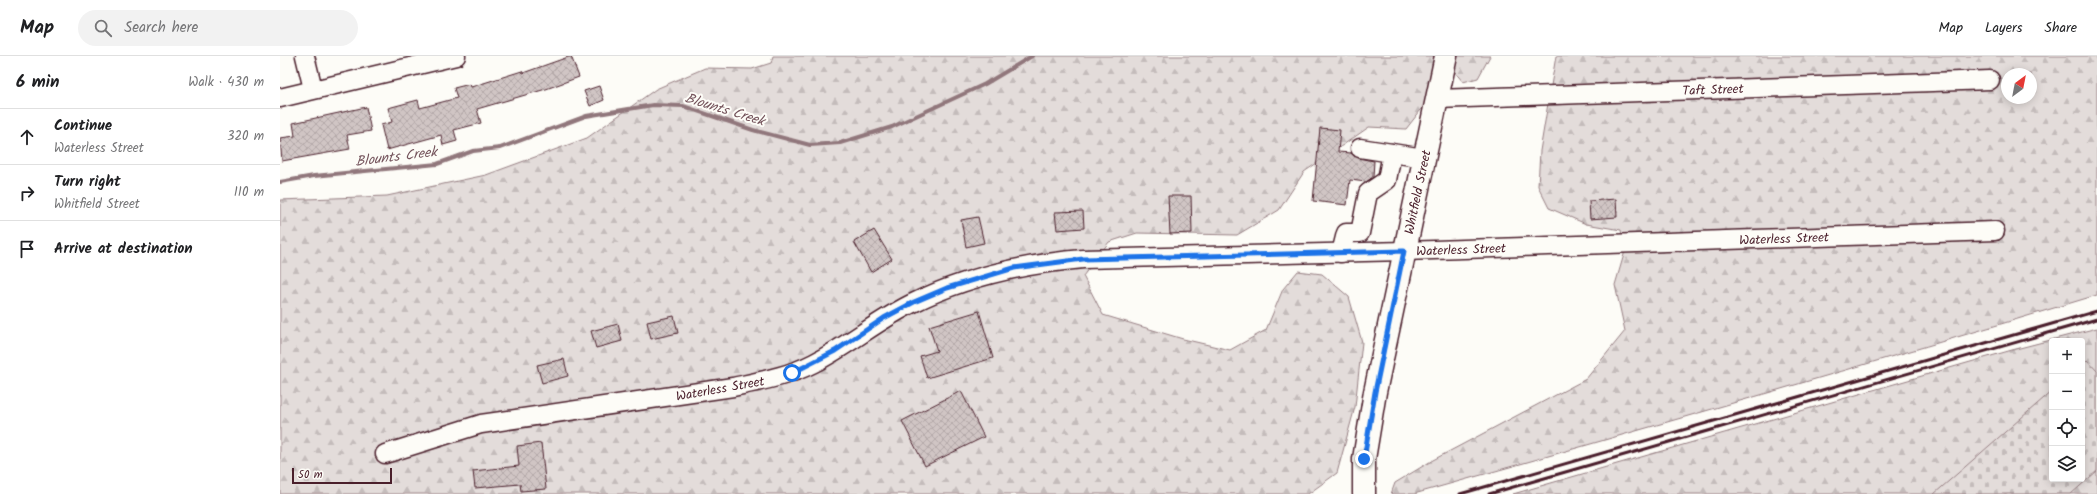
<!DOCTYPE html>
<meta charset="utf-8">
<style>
:root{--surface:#fff;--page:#f2f2f2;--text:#202124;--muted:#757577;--line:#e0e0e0}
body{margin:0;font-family:Kalam,sans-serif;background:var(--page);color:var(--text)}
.controls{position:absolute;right:12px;bottom:12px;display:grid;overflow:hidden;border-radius:4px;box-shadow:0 2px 10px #0003}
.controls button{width:36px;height:36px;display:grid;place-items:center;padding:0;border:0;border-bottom:1px solid var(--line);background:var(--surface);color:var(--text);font:20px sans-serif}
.compass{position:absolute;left:1721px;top:12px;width:36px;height:36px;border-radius:50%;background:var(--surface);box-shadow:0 2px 10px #0003;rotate:32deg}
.scale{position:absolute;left:12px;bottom:10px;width:100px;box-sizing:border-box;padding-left:4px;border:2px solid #4a1f2b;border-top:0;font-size:11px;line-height:14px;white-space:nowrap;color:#4a1f2b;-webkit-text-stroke:3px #fdfcf7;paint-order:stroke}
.stop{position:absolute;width:12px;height:12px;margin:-9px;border:3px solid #1a73e8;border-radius:50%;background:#fff}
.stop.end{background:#1a73e8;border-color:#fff;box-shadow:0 1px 4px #0008}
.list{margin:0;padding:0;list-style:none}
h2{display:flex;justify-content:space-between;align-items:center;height:52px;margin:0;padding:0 16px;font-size:17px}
h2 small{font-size:13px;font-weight:400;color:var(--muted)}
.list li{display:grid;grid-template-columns:26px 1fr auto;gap:12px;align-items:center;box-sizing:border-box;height:56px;padding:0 16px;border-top:1px solid var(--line)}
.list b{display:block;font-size:15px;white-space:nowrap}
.list p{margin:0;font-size:13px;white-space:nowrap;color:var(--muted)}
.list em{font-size:13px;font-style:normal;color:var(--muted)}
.icon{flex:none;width:22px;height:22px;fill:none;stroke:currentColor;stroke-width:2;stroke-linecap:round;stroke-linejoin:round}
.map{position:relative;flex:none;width:1817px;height:438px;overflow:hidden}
header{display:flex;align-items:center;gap:24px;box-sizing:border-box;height:56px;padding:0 20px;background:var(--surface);border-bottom:1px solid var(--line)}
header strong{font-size:19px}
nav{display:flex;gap:22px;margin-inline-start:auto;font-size:14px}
.search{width:280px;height:36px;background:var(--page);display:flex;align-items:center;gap:10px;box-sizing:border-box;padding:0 14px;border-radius:22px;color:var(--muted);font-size:15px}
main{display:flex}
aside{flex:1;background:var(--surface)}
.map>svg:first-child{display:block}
</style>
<header>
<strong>Map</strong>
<div class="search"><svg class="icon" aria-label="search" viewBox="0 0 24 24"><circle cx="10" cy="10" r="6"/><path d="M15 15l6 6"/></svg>Search here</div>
<nav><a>Map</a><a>Layers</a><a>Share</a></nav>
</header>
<main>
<aside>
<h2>6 min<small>Walk · 430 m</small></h2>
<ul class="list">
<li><svg class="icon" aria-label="ahead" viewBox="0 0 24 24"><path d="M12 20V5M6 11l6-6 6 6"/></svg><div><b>Continue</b><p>Waterless Street</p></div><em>320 m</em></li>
<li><svg class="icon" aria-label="right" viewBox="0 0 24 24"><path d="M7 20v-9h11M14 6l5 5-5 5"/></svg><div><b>Turn right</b><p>Whitfield Street</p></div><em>110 m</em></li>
<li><svg class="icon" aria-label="arrive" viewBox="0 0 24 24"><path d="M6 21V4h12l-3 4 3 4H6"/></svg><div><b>Arrive at destination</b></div></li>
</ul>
</aside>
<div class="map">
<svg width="1817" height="438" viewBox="0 0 1817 438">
<defs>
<pattern id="forest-firs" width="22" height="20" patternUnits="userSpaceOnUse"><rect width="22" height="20" fill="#e3dcda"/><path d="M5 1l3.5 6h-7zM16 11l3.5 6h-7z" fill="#c4bcbb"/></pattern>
<pattern id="cemetery-stones" width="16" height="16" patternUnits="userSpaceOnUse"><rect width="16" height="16" fill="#e3dcda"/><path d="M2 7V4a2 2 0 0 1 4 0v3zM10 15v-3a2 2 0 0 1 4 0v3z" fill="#c4bcbb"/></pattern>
<pattern id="building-cross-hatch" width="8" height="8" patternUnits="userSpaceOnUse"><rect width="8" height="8" fill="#d0c5c4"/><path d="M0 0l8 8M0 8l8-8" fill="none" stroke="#b4a9a9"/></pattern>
</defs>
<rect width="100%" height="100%" fill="#fdfcf7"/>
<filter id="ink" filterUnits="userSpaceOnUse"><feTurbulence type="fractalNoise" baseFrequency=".025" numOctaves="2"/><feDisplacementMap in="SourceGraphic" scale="8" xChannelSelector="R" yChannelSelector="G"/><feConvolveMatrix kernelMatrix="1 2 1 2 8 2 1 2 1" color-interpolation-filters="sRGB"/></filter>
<g filter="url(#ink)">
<g fill="url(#forest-firs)" stroke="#967e82" fill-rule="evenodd">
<path d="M493,0H1154L1144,50L1126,73L1089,71L1024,116L999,154L957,179L857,177L829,186L803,220L823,259L903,283L950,294L986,274L1003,233L1018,215L1042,218L1069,241L1082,286L1075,351L1057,417L1028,438H0V144L107,140L206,119L307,82L376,33L425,12L472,13L491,7Z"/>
<path d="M1178,0H1210L1198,22L1183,26L1174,15Z"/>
<path d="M1276,0H1817V239C1590,308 1362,374 1134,438H1111L1115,427L1153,404L1306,323L1345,275L1335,229L1345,195L1341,174L1306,168L1269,152L1258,130L1260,95ZM1727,18H1751V42H1727Z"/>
<path d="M1817,272V438H1233L1732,294ZM1772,285H1802V423H1772Z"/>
</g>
<path fill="url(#cemetery-stones)" stroke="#967e82" d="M1807,304L1817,315V415L1791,438H1654L1772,335V423H1802V309Z"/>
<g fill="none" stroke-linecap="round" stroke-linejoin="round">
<path stroke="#91777b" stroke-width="4" d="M0,126L34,120L157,108L193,95L220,92L306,60L373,49L403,50L473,74L530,89L560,87L612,71L705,28L752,0"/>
</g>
<g fill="url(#building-cross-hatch)" stroke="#4a1f2b">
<path d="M291,0L299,21L266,33L197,53L201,67L174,74L177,85L163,89L161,79L107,94L101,69L112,66L108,52L138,44L140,52L177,42L174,32L190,28L191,31L242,15L243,17Z"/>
<path d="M319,30L324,44L310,50L304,35Z"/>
<path d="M86,51L91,75L67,79L70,93L2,105L0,82L15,80L13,67Z"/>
<path d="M1040,72L1060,74L1058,96L1071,97L1078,102L1094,105L1093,121L1086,126L1070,124L1067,149L1033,145Z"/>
<path d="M888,140H911L912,177L890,178Z"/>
<path d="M1336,143L1337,161L1310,163L1309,145Z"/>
<path d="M803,155L804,172L777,174L775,156Z"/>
<path d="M698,161L704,187L686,191L681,164Z"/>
<path d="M594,174L612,203L591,216L574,186Z"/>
<path d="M699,255L713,302L647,322L640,300L657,295L649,270Z"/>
<path d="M394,260L398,277L371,283L367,266Z"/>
<path d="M338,268L342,285L316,292L311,275Z"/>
<path d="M284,303L288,320L262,327L257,309Z"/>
<path d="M681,335L704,381L645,410L622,365Z"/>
<path d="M261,387L266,433L241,435L240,428L195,432L193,415L239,410L237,390Z"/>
</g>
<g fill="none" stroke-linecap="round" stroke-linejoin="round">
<defs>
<g id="minor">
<path d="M25,0L33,33"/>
<path d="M0,42L176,0"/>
<path d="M1157,43L1710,24"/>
<path d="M1080,92L1144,102"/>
<path d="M1061,197L1066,177H1080L1088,137L1107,124L1112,97"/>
<path d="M105,398L201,368L453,331C481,325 509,320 534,307C569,289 598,264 633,247C687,220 744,208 803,203L1124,195L1715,175"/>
</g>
<path id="major" d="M1084,438V403L1095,336L1166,0"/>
</defs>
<use href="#minor" stroke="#4a1f2b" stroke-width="21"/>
<use href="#major" stroke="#4a1f2b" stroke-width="25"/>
<use href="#minor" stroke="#fdfcf7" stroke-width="18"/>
<use href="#major" stroke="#fdfcf7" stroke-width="22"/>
<g stroke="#4a1f2b" stroke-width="3">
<path d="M1180,438L1817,255"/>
<path d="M1209,438L1817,263"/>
</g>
</g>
</g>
<g fill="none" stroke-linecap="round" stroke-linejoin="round" filter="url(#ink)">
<path stroke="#1a73e8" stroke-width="5" d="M512,317L555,295L604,262L634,246L667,232L734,212L803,203L1124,195L1095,336L1084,403"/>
</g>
<g text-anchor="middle" stroke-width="4" stroke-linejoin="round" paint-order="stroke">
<g font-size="13" fill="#4a1f2b" stroke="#fdfcf7">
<text transform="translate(1433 33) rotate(-2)" y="5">Taft Street</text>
<text transform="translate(1137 136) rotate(-78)" y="5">Whitfield Street</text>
<text transform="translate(1504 182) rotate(-2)" y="5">Waterless Street</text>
<text transform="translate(1181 193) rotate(-2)" y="5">Waterless Street</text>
<text transform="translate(440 332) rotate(-10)" y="5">Waterless Street</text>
</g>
<g font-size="14" font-style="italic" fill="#73525a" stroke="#fdfcf7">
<text transform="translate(445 53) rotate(17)" y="5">Blounts Creek</text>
<text transform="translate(116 100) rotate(-7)" y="5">Blounts Creek</text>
</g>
</g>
</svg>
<div class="controls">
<button>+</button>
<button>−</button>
<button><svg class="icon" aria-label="locate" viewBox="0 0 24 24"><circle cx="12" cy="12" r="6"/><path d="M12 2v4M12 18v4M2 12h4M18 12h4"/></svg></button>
<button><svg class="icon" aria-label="layers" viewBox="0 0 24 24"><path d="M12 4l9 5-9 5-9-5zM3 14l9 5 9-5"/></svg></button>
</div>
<svg class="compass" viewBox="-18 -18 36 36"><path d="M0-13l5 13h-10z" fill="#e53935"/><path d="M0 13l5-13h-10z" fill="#757577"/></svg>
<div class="scale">50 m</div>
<div class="stop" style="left:512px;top:317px"></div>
<div class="stop end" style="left:1084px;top:403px"></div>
</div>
</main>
